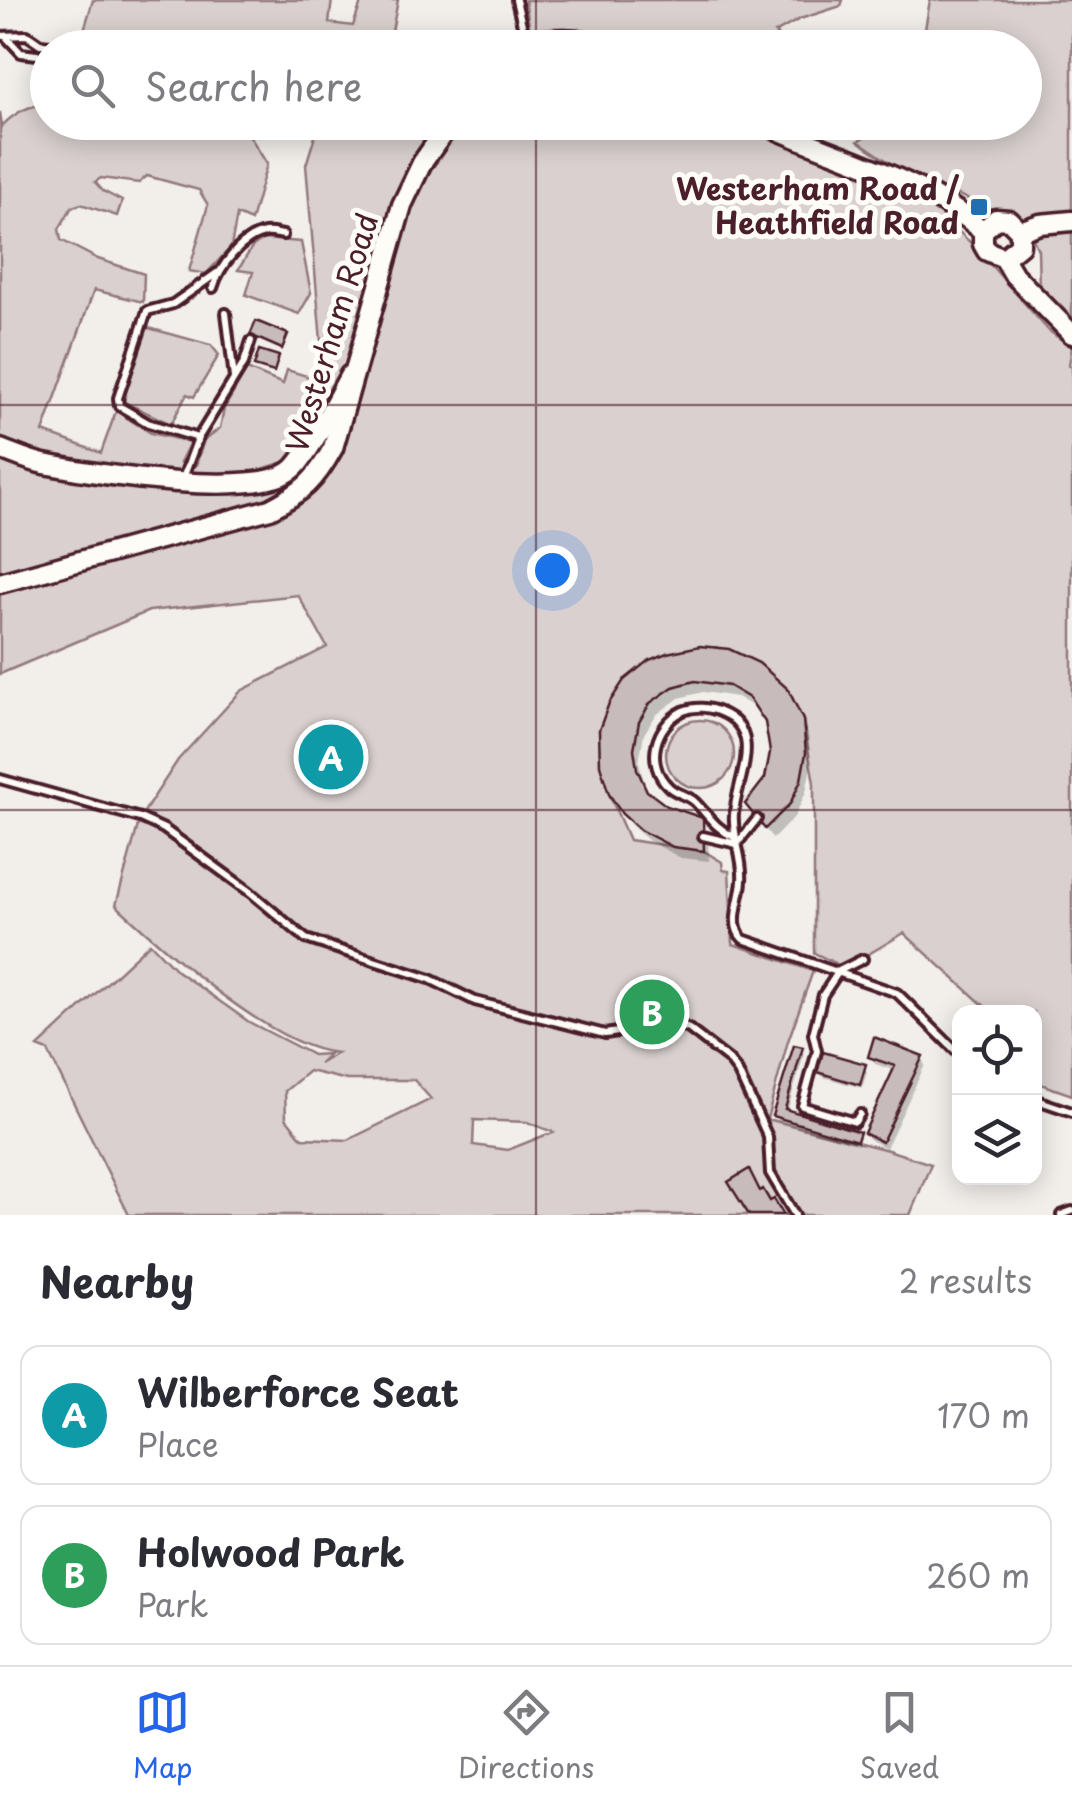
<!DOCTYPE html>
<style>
:root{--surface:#fff;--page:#f2f2f3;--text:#2b2b33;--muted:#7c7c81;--line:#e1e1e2;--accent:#2563eb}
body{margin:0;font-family:"Playpen Sans",sans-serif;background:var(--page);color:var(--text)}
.controls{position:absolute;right:30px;bottom:30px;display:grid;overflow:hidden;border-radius:20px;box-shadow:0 5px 25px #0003}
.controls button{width:90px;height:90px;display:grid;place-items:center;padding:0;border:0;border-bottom:2px solid var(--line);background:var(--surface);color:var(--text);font:50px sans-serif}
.you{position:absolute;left:552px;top:570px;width:35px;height:35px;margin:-25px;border:8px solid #fff;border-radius:50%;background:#1a73e8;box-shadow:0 0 0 15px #1a73e833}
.badge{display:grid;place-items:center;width:65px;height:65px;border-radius:50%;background:var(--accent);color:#fff;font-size:32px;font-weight:700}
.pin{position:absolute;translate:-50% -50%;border:5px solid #fff;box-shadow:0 2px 10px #0006}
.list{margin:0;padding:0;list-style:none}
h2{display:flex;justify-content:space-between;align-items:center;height:130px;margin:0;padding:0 40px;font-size:42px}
h2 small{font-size:32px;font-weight:400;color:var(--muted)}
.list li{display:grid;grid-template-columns:65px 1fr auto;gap:30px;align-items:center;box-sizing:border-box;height:140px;margin:0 20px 20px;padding:0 20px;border:2px solid var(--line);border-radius:20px}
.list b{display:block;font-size:38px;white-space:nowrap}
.list p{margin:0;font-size:32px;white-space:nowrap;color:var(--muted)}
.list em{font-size:32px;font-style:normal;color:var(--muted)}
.icon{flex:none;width:55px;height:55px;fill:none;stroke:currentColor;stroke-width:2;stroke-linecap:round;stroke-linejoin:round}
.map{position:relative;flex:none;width:1072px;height:1215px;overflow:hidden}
.search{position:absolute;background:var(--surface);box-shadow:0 5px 25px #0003;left:30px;right:30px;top:30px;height:110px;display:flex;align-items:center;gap:25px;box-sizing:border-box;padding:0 35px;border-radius:55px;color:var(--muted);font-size:38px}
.sheet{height:450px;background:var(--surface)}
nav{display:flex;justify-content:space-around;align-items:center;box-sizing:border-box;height:140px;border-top:2px solid var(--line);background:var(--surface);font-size:28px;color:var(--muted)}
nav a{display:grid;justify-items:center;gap:5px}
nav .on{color:var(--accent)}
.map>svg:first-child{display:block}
</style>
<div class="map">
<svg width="1072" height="1215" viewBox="0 0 1072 1215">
<rect width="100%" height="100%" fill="#f2efeb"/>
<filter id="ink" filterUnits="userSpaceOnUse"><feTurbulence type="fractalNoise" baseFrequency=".01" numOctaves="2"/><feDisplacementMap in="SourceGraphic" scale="20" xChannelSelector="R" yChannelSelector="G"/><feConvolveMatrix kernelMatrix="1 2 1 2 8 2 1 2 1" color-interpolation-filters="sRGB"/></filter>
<g filter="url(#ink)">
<g fill="#d9d0cf" stroke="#92787d" stroke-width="2.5" fill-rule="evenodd">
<path d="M93,0H332L329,23L353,26L362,0H398L389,47H267L231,38L220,47H79Z"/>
<path d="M525,0H843L841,6L800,19L775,33L789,47L639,48C609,30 564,23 530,31Z"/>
<path d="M930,0H1072V319L1039,288L1038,250L1026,223L905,173L858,141L887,123L1024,122V48L922,47Z"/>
<path d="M47,104L48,122L243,125L267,164L251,221L237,215L231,247L206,274L189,271L208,205L199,190L147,176L139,183L101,178L95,182L103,191L122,201L117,216L81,204L72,207L59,229L61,240L98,259L144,274L143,302L94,290L43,432L101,453L116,411L151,433L190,442L180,462L196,465L204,440L220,428L224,409L247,369L283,384L287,370L317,379L300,446L287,461L256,471L305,477L323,365L306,165L319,123H736L877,179L936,210L973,245L1049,331L1072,347L1069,365L1072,367V1095L1035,1082L1034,1012H991L904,933L845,968L814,953V783L803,720L788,689L716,647L667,653L624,680L599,730L609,794L629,840L704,851L722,862L723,870L729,871L733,944L813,971L788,1041L767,1119L888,1150L931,1164L910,1215H129L48,1051L38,1047L150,943L177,971L249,1022L313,1055L329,1054L319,1064L337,1053C273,1048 164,949 116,905L140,818L178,760L241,691L327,647L298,595L149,611L0,674V112L2,126C15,112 29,105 47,104ZM309,1071L347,1080H414L431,1099L348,1140L302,1138L286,1118L285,1091ZM474,1120L527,1122L553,1132L508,1150L473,1145Z"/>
<path d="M263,239L301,242L311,293L299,314L246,295L253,272L238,270L253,246Z"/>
<path d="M145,327L211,345L219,355L194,397L187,394L171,424L124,402L128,377Z"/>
<circle cx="700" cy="754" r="34"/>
</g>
<g fill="#0003">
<path d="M651,662L793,704L808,734L811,766L806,792L795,816L773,839L755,815L768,779L772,752L768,724L759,710L737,697L703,692L679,698L656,715L644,734L639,762L647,794L665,809L701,820L708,832L709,861L681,858L649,841L632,826L619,806Z"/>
<path d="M801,1050L804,1055L787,1112L858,1134L859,1145L778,1121L775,1116Z"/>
<path d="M871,1056L921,1058L925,1065L886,1148L870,1140L866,1133L896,1071L875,1064Z"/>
<path d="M864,1067L867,1072L862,1088L823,1077L820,1072Z"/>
</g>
<g fill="#c8bbbb" stroke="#4a1f2b" stroke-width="2.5">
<path d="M256,321L288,334L282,349L250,335Z"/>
<path d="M259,350L279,356L274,372L254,366Z"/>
<path d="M700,646L729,649L759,663L788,689L803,720L806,753L801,780L790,804L765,829L745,804L765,778L770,752L765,722L749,698L729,686L695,681L673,687L650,703L639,722L634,749L637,769L647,791L667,806L703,818L704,851L673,847L640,830L622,814L609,794L600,765L599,730L609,703L624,680L649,660L667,653Z"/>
<path d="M874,1037L923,1056L882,1142L864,1133L895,1066L868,1057Z"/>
<path d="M794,1045L803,1047L785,1109L860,1132L857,1141L772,1116Z"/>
<path d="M823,1052L866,1064L860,1085L817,1072Z"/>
<path d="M749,1169L760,1191L763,1189L770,1201L774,1199L784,1215H749L728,1182Z"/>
</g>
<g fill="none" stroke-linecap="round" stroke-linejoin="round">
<defs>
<g id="lane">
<path d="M516,0L527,46"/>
<path d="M0,36L27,35L40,44L50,45"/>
<path d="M7,38L21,53L37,55"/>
<path d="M213,288C219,267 242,237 265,233C271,232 277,234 283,235"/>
<path d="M226,313L234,378"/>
<path d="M198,438L148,423L119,406L118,398L147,311L173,304L217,273"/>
<path d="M182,481L198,438L244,363L251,341"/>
<path d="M0,779L140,818L164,829L250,892L306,939L430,979L475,1001L605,1034L676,1023L689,1029L729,1060L738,1072L768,1137L770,1173L795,1215"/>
<path d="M703,836L737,844L757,819"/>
<path d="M734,837C716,829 708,815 695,802C688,795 676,794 669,787C644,764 655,725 683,711C695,706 709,707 720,712C767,731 736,780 734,814C732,837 744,857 742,881C741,899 728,925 743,939L897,993L960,1055"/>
<path d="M1034,1099L1072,1112"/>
<path d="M860,1114L855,1122L802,1106L817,1051L813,1034L823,995L839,971L863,959"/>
<path d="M1061,1215L1072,1211"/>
</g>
<g id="secondary">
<path d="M1020,231L1040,224L1072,221"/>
<path d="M0,449C14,454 29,461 44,464C90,473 261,501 294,468C311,451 337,398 350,375"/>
</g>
<g id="primary">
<path d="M526,48C553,35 581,38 607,48"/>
<path d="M760,122C834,157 920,176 983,231"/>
<path d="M1004,258L1020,245V231L1009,220L996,219L983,231V244L987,251L1004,258L1014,275L1072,334"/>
<path d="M0,583L270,509C303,492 315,481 333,448L402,205L422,163L451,122"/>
</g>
</defs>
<use href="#lane" stroke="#4a1f2b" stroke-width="14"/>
<use href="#secondary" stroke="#4a1f2b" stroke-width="25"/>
<use href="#primary" stroke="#4a1f2b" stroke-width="25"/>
<use href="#lane" stroke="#fdfcf7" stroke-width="6"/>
<use href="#secondary" stroke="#fdfcf7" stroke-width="18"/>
<use href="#primary" stroke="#fdfcf7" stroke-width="18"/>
</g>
</g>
<path fill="none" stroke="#4a1f2b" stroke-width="2.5" stroke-opacity="0.55" d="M536,0V48M536,122V1215M0,405H1072M0,810H1072"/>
<rect fill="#1f6fb2" stroke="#fdfcf7" stroke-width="4" x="969" y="197" width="20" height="20" rx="5"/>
<g text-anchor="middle" stroke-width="10" stroke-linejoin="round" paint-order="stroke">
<g font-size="30" font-weight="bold" fill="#4a1f2b" stroke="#fdfcf7" text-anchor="end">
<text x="959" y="200">Westerham Road /<tspan x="959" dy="34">Heathfield Road</tspan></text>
</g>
<g font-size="30" fill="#4a1f2b" stroke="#fdfcf7">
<text transform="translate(333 333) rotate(-73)" y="10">Westerham Road</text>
</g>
</g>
</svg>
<div class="controls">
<button><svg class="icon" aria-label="locate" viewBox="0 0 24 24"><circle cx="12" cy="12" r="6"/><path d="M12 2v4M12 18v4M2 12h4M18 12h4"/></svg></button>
<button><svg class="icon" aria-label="layers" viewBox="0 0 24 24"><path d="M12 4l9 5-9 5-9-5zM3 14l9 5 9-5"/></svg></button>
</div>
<div class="you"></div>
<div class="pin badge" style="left:331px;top:757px;background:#0f9aa8">A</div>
<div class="pin badge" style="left:652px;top:1012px;background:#2e9e5b">B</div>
<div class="search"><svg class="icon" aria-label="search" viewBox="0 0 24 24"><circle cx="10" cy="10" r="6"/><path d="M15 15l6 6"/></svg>Search here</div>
</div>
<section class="sheet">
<h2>Nearby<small>2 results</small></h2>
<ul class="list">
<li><span class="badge" style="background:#0f9aa8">A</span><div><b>Wilberforce Seat</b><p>Place</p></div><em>170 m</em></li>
<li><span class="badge" style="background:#2e9e5b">B</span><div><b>Holwood Park</b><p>Park</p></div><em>260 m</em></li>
</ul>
</section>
<nav>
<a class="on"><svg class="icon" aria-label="map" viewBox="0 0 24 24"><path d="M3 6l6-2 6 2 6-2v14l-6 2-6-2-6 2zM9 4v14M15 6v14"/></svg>Map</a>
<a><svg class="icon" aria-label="directions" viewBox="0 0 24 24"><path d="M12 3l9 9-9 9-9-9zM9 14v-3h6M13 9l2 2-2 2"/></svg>Directions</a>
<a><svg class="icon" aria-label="saved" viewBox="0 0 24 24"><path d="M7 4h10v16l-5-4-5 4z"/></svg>Saved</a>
</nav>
